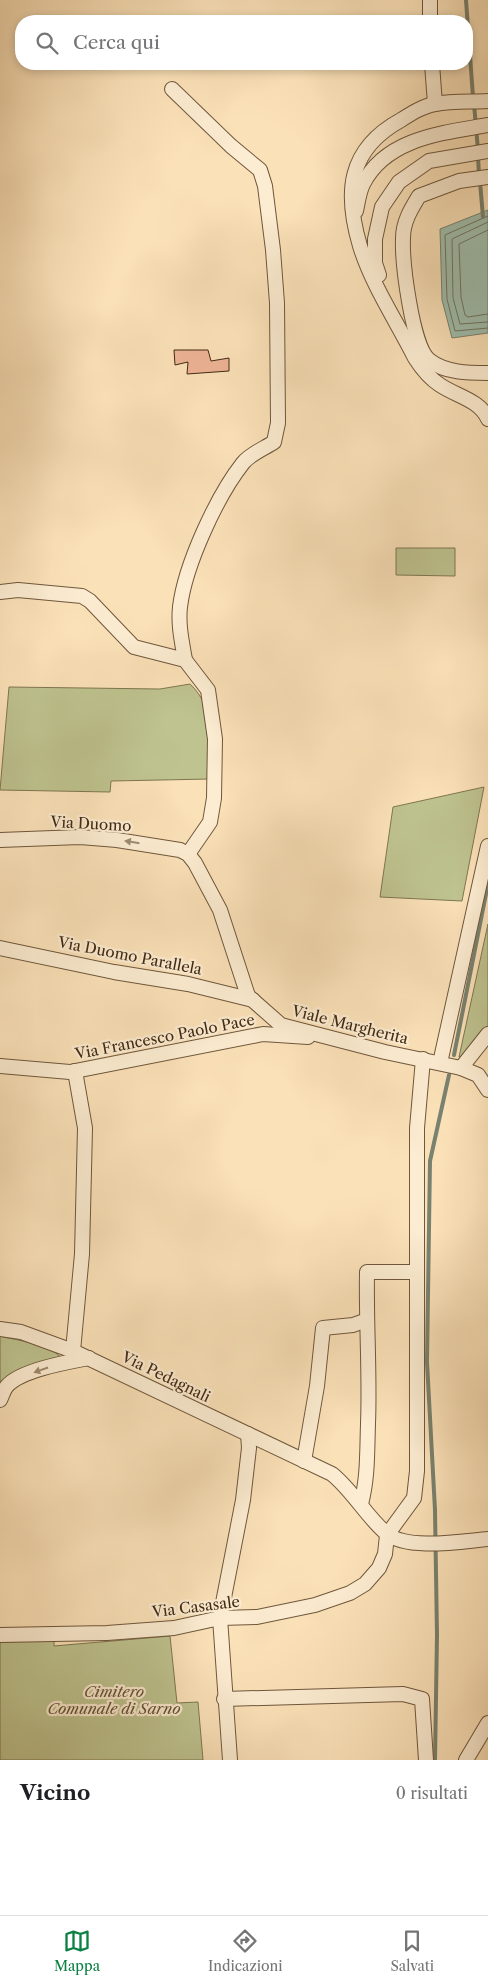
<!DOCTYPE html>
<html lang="it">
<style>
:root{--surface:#fff;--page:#f2f2f2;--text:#202124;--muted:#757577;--line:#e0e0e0;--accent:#0b8043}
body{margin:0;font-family:"Libre Caslon Text",serif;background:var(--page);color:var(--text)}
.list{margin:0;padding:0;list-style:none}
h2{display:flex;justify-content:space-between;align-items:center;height:65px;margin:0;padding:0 20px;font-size:21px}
h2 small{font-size:16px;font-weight:400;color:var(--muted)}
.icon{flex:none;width:28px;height:28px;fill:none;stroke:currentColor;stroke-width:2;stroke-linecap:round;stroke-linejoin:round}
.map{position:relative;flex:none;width:488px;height:1760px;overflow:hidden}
.search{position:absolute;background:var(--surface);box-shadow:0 2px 8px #0003;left:15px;right:15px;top:15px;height:55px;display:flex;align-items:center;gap:12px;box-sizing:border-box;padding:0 18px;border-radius:20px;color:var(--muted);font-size:19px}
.sheet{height:155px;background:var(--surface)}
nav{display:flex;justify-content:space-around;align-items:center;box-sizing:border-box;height:70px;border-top:1px solid var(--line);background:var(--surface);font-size:14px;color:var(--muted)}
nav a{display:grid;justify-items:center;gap:2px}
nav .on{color:var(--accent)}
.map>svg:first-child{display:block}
</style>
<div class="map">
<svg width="488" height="1760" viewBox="0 0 488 1760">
<rect width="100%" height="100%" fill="#fbe1b8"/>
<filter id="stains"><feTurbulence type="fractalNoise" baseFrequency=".004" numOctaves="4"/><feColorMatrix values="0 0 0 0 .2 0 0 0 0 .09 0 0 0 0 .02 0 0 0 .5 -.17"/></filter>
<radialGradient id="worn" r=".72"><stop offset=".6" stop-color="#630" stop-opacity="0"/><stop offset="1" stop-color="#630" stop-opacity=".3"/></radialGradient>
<g fill="#bec38f" stroke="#7f7651">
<path d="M396,548H455V576L396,575Z"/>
<path d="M190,684C217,709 210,746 210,779L111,781L110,792L0,790L9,687L160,689Z"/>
<path d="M484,787L462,901L380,897L393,807Z"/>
<path d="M488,924V1027L465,1056L459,1057Z"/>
<path d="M0,1336C19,1341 47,1343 62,1358L0,1390Z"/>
<path d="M170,1636L177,1703L198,1702L203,1760H0V1640L54,1638V1646Z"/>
</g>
<path fill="#9fbead" stroke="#79826f" d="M488,210V333L452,338L442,300L440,229Z"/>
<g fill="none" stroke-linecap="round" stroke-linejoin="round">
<g stroke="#707460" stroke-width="1">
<path d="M488,216L445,235L447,299L455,331L488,328"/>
<path d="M488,222L452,239L453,298L460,324L488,322"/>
<path d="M488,230L459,244L461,297L465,315L468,317L488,314"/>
</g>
<g stroke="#79826f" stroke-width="4">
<path d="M466,0L473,97"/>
<path d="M474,104L478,150"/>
<path d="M478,157L479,175"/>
<path d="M480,182L483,217"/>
<path d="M454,1055L488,884"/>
<path d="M435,1760L437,1635L435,1510L427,1362L430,1161L449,1075"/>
</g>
</g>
<path fill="#edb496" stroke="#402913" d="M174,350H208L211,361L229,358V371L187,374L188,362L175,365Z"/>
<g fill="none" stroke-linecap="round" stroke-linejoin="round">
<defs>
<g id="minor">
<path d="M430,0V21"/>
<path d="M432,64L435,104"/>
<path d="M172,89L231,146L260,170L265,186L273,250L277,303L278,423L274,442C265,448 250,454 243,463C217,496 185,565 180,607C178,625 182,642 185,660"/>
<path d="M488,101C471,102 452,101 435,104C423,106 412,113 401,120C348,149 344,192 360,246C372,285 397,322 415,358C422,369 429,378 440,385C456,396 480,400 488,419"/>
<path d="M488,177L459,181L419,196C411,209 403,222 403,238C402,262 412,346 429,360C445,373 469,373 488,373"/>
<path d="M356,211C358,202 359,192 363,184C386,138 443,133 488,125"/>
<path d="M379,275L375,263V239L382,207L399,182L429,161L488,151"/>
<path d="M0,592L18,590L82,596L90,601L134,647L185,660L208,690L215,739L214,798L210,822L188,854"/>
<path d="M0,840L80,837L117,840L180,850L188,854L195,863L220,910L248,996L281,1025L385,1052L461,1068L478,1075L488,1090"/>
<path d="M0,948L114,972L188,984L253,1000"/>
<path d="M440,1063L488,846"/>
<path d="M0,1066L70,1072L263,1034L308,1037"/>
<path d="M461,1068L488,1034"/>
<path d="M75,1071L85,1128L82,1254L73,1351L332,1474C353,1491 366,1516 386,1533C407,1551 463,1541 488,1539"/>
<path d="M0,1329L21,1332L73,1351"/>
<path d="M0,1400C2,1396 4,1389 7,1386C21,1370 68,1362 89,1358"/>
<path d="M304,1461L317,1386L323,1328L353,1325L367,1320"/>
<path d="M361,1504C368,1477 367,1452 368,1424C370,1373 366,1323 367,1272H417"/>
<path d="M0,1635L107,1633L174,1628L220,1618L257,1617L315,1605L350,1593L365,1584L379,1568L385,1554L387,1535L414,1498L417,1471V1128L423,1059"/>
<path d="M224,1699L403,1694L422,1699L426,1760"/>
<path d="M230,1760L220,1618L243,1500L249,1448L248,1434"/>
<path d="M466,1760L488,1723"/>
</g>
</defs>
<use href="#minor" stroke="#6f573c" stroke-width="16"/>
<use href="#minor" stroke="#fcecd1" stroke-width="14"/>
</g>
<defs><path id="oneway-solid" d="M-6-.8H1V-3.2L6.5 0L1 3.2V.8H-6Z" transform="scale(1.25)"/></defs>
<g fill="#9e8a72">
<use href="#oneway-solid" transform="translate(132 842) rotate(-171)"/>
<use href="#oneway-solid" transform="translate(41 1370) rotate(161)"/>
</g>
<g text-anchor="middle" stroke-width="4.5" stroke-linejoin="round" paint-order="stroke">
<g font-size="15" fill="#402913" stroke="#fcecd1">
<text transform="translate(91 824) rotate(3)" y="5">Via Duomo</text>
<text transform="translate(130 956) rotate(11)" y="5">Via Duomo Parallela</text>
<text transform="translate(350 1025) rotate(14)" y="5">Viale Margherita</text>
<text transform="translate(165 1037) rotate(-11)" y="5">Via Francesco Paolo Pace</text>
<text transform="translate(166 1377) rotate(26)" y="5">Via Pedagnali</text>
<text transform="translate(196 1607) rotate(-7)" y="5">Via Casasale</text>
</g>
<g font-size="15" font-style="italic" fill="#605032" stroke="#fcecd1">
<text x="114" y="1697">Cimitero<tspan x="114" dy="17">Comunale di Sarno</tspan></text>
</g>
</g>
<rect width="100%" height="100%" filter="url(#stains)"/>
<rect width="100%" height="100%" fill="url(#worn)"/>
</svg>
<div class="search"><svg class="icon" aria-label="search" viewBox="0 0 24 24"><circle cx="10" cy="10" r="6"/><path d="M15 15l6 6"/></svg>Cerca qui</div>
</div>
<section class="sheet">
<h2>Vicino<small>0 risultati</small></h2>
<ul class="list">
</ul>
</section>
<nav>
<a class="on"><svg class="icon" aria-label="map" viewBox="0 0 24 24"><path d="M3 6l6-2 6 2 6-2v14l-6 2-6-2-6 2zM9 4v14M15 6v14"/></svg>Mappa</a>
<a><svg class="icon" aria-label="directions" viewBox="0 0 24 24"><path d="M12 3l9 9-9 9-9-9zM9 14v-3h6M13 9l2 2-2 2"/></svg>Indicazioni</a>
<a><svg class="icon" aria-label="saved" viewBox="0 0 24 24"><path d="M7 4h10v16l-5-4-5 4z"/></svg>Salvati</a>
</nav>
